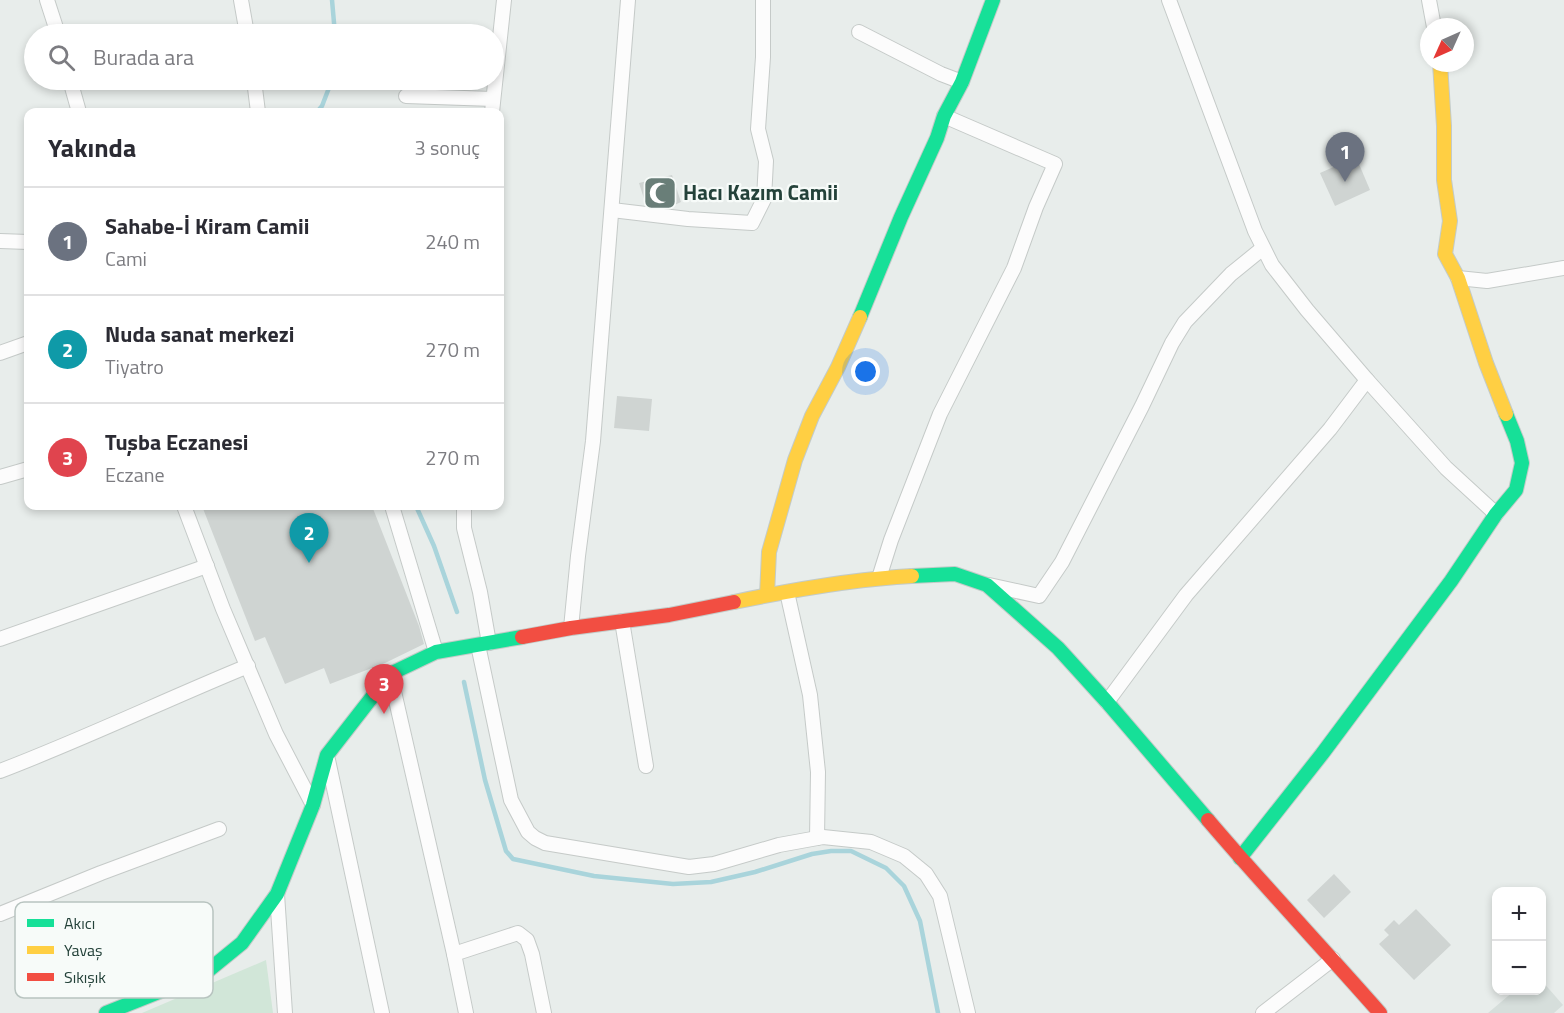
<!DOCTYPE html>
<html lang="tr">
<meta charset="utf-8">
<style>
:root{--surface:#fff;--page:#f7f7f7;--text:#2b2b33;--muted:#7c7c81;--line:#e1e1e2;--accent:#d93025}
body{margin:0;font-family:"Titillium Web",sans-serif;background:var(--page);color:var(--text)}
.controls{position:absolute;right:18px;bottom:18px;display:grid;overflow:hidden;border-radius:12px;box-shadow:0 3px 9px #0003}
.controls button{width:54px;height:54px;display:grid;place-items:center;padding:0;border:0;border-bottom:2px solid var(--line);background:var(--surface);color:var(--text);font:30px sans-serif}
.compass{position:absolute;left:1420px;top:18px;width:54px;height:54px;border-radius:50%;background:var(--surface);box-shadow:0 3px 9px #0003;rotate:225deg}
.you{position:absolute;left:866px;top:372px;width:21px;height:21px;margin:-15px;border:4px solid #fff;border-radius:50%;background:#1a73e8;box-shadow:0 0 0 9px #1a73e833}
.badge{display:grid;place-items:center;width:39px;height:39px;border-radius:50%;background:var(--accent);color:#fff;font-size:20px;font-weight:700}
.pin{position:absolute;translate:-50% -50px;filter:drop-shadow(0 2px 3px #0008)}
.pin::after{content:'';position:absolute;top:32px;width:21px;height:18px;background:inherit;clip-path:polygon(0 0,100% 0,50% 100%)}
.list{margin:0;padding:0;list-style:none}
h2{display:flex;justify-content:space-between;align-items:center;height:78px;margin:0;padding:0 24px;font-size:26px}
h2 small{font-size:20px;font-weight:400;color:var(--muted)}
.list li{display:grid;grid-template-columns:39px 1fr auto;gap:18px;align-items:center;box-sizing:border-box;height:108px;padding:0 24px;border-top:2px solid var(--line)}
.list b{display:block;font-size:22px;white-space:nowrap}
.list p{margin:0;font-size:20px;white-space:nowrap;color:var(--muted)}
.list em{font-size:20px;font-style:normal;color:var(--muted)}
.icon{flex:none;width:33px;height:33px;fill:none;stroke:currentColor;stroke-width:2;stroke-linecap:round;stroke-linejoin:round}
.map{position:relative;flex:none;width:1564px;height:1013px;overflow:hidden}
.search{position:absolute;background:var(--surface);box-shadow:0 3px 9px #0003;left:24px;top:24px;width:480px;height:66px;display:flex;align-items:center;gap:15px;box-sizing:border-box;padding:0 21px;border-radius:33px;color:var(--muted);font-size:22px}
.panel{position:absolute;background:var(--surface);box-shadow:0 3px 9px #0003;left:24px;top:108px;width:480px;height:402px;border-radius:12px}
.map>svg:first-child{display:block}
</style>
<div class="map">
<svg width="1564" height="1013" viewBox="0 0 1564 1013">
<rect width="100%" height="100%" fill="#e8edeb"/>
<path fill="#d6dedb" d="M1542,981L1563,1005L1554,1013H1488L1514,991L1542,990Z"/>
<path fill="#d1e6d8" d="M266,960L273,1013H142Z"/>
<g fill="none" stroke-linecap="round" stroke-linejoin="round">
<g stroke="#a9d4db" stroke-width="4.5">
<path d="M332,0L335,34"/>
<path d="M317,112L322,106L332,80"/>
<path d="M416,506L434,546L457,612"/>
<path d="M464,682L485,780L506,851L513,859L594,876L673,884L711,882L755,872L812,854L831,851H851L886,868L904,886L920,921L938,1013"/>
</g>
</g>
<g fill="#cfd4d2">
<path d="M1356,157L1370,190L1335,206L1320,173Z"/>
<path d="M672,175L681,202L668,208L646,205L639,183Z"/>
<path d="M617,396L652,399L649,431L614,428Z"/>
<path d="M202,506H372L419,626L424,644L385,663L330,684L324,668L285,684L265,637L255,641Z"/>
<path d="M1334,874L1351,892L1324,918L1307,900Z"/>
<path d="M1416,909L1451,945L1414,980L1379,944L1389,935L1384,930L1394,920L1399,925Z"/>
</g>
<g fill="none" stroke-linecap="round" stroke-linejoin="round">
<defs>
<g id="street">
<path d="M47,0L58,34"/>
<path d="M241,0L247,34"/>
<path d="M1169,0L1255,231L1272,265L1307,310L1367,380L1446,468L1496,514"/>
<path d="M1429,0L1434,27"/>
<path d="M859,32L941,74L962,82"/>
<path d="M70,80L79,112"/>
<path d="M254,80L258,112"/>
<path d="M406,96L493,99"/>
<path d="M492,112L504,0"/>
<path d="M612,210L688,219L752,223L764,199L766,161L758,129L763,57V0"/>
<path d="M0,241L28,242"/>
<path d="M1458,278L1487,281L1564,268"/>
<path d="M0,353L28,343"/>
<path d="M0,477L28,469"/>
<path d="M184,506L223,609L276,734L313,805"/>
<path d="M392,506L436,652"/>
<path d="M464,506V528L480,592L489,643"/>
<path d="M879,578L891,540L940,414L1014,268L1036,207L1055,164L944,116"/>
<path d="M989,585L1039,596L1062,562L1142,406L1172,343L1185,322L1231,274L1263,248"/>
<path d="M787,592L810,695L818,772L817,838"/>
<path d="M622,621L646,766"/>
<path d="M571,628L578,556L593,441L628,0"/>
<path d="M0,639L207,566"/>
<path d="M478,645L511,800L528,832L535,838L545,843L689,867L714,864L779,845L823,837L871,842L904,856L926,874L940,896L968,1013"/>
<path d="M390,674L454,954L466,1013"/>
<path d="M1107,702L1186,595L1330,429L1367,380"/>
<path d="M328,760L382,1013"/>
<path d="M0,771C84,739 165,700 248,666"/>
<path d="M277,894L285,1013"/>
<path d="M0,914L101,873L219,829"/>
<path d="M454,954L518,933L527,940L532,954L544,1013"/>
<path d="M1263,1013L1333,959"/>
</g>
<g id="fast">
<path d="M860,317L901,217L937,138L944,116L962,82L993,0"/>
<path d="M912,576L955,574L987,585L1058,648L1107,702L1208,820"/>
<path d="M1240,858L1322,754L1451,581L1496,514L1516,490L1522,463L1517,441L1506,414"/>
<path d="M106,1013L204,974L242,943L277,894L313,805L327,755L390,674L436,652L522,637"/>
</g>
<g id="slow">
<path d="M1440,63L1444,126V180L1450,221L1445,254L1458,278L1486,363L1506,414"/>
<path d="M767,595L769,552L795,460L812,416L838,367L860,317"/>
<path d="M734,602C792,590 852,579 912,576"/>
</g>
<g id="jam">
<path d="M522,637L571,628L669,615L734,602"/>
<path d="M1208,820C1264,886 1323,948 1380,1013"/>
</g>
</defs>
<use href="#street" stroke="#c5cac8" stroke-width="16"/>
<use href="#fast" stroke="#c3cbc8" stroke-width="16"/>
<use href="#slow" stroke="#c3cbc8" stroke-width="16"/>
<use href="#jam" stroke="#c3cbc8" stroke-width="16"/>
<use href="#street" stroke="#fcfcfc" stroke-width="14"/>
<use href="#fast" stroke="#16e098" stroke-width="14"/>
<use href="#slow" stroke="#ffcf43" stroke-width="14"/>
<use href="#jam" stroke="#f24e42" stroke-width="14"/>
</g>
<defs>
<symbol id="mosque-square" viewBox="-11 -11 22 22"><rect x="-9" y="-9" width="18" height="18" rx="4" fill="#697e78" stroke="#f7fbf9"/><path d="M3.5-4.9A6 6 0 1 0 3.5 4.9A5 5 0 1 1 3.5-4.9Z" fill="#fff"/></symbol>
</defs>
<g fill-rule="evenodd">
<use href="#mosque-square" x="641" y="174" width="38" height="38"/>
</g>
<g text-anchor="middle" stroke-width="4.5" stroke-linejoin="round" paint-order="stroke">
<g font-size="21" font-weight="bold" fill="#24423a" stroke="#f7fbf9" text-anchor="start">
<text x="683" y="200">Hacı Kazım Camii</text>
</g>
</g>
<rect x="15" y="902" width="198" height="96" rx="9" fill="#f7fbf9" stroke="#b8c4c0" stroke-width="1.5"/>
<rect x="27" y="919" width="27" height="8" fill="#16e098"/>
<rect x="27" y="946" width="27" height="8" fill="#ffcf43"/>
<rect x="27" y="973" width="27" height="8" fill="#f24e42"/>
<g font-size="16" fill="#24423a">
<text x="64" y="929">Akıcı</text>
<text x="64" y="956">Yavaş</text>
<text x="64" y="983">Sıkışık</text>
</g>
</svg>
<div class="controls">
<button>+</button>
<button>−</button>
</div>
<svg class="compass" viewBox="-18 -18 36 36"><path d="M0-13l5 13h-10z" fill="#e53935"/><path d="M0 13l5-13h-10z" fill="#7c7c81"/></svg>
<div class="you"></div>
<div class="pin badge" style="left:1345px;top:182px;background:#6b7280">1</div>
<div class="pin badge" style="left:309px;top:563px;background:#0f9aa8">2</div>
<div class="pin badge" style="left:384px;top:714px;background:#e0444e">3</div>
<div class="search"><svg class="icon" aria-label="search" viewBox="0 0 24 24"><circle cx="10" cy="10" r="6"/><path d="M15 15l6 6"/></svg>Burada ara</div>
<section class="panel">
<h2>Yakında<small>3 sonuç</small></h2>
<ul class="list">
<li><span class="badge" style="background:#6b7280">1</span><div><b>Sahabe-İ Kiram Camii</b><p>Cami</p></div><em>240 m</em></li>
<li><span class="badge" style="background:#0f9aa8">2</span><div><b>Nuda sanat merkezi</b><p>Tiyatro</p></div><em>270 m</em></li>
<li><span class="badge" style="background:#e0444e">3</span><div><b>Tuşba Eczanesi</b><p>Eczane</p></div><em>270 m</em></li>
</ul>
</section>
</div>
